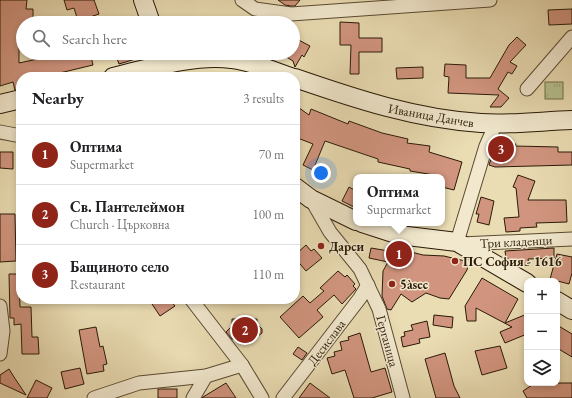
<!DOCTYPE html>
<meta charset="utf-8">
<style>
:root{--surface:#fff;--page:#f2f2f2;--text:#202124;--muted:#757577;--line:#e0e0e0;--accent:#8f2418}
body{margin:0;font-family:"EB Garamond",serif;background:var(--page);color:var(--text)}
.controls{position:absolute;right:12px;bottom:12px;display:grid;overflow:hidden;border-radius:8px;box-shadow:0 2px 6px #0003}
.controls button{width:36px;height:36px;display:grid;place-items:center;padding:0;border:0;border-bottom:1px solid var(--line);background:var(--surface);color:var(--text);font:20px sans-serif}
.you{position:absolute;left:321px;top:173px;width:14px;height:14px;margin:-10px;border:3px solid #fff;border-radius:50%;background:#1a73e8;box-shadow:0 0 0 6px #1a73e833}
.badge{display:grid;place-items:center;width:26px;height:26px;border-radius:50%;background:var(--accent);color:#fff;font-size:13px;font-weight:700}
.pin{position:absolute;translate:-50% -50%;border:2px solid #fff;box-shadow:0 1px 4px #0006}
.popup{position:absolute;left:353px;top:174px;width:92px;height:52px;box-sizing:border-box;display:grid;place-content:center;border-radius:8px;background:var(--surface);filter:drop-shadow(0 1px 3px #0005);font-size:13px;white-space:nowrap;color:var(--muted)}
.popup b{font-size:15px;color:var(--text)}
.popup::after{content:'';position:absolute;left:50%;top:100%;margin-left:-8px;border:8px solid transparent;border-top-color:var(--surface)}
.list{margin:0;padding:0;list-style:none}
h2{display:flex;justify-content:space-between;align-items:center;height:52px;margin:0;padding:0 16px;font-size:17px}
h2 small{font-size:13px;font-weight:400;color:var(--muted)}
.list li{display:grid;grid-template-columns:26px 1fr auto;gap:12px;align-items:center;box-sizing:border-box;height:60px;padding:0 16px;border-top:1px solid var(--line)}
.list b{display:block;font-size:15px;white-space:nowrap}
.list p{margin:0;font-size:13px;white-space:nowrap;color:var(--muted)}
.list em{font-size:13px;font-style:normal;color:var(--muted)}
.icon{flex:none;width:22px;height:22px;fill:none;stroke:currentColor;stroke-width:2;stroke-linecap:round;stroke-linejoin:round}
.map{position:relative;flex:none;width:572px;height:398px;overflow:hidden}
.search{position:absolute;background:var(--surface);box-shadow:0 2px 6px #0003;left:16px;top:16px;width:284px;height:44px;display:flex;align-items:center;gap:10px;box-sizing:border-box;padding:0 14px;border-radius:22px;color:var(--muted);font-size:15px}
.panel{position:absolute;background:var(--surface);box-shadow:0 2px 6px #0003;left:16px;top:72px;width:284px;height:232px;border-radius:16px}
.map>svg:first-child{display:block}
</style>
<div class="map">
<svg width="572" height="398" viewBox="0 0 572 398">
<defs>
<pattern id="park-tufts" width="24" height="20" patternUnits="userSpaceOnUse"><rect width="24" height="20" fill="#b5c08e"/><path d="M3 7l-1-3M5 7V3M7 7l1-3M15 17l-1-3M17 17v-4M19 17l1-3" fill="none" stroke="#9ca479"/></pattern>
</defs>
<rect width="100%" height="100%" fill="#eadcb3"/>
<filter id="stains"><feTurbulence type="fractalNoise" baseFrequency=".005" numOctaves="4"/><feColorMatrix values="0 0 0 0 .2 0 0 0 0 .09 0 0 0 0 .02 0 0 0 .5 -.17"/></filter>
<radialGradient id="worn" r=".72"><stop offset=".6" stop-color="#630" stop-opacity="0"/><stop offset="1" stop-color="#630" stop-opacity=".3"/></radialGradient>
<rect fill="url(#park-tufts)" stroke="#706d4a" x="545" y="82" width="18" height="17"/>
<g fill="#d1957f" stroke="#2a1a07">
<path d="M0,0H27L26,9H33V23H23V33H19V63L47,57L46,53H90L93,65L43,77H21V89L15,90L13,82L0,86Z"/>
<path d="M64,0H94L99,14L78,21L74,8L67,10Z"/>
<path d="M278,0H300L295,6H291L285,5Z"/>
<path d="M572,9V24L549,25L548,10Z"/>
<path d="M340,22L359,23V38H382V52H359V74H350L351,45H340Z"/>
<path d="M293,37L310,46L304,57L302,55L295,67L293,61L280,53H293Z"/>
<path d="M517,37L526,45L510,62L517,66L512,74L508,72L498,89L509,98L501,107H490L499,95L448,93L449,77L444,76L445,64L466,65V78H490L509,45Z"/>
<path d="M115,53H148L149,55L119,64Z"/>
<path d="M423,67V78L397,79L396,68Z"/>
<path d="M295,105L309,115L311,109L348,124L349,121L382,133L408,139L407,143L430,146L429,152L462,162L454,190L442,187V177H433L434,175L410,171V169L378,162V159L325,141L313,170L303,165L313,144L295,137Z"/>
<path d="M496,144H516L515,146L558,147V152H572V165L495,167L489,165Z"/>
<path d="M0,152H13V169L0,168Z"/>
<path d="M518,175L535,181L528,200H566L567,222L536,223L537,227L520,228V231L506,232L504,218L519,217L516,188L513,187Z"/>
<path d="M349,187L356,191V208L342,201Z"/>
<path d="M481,197L494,201L489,225L477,222L479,214H476Z"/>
<path d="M0,214H15L16,261L0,262Z"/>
<path d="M306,245L311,251L314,249L322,258L306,271L295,258V255Z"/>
<path d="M371,248L389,251H407L423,255L444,256L465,261V263L468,265L467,270L449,299L440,298L426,293L412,302L401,294L391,310L387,309L382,296L383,271L388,262L369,258Z"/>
<path d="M554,248V258L528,259L529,265L519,266L517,263L506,258L505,251Z"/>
<path d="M557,254L572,257V273L569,284L550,279Z"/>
<path d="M338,271L345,277L347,275L355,284L353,286L356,289L342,304L334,295L317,310L323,317L299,338L280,317L303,296L310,303L324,291L320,288Z"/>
<path d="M9,274H19L20,307H31L32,337H38L39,354H22L21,324L14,325V318H10Z"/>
<path d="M482,278L518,299L505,323L527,314V334L505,343L500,332L512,327L476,308V321H467L465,306Z"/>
<path d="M159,299H169L175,306L160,316L152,304Z"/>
<path d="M434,315L453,317L452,328L433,325Z"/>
<path d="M232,319H257V324L262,329V333L254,339H232L226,332L232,326Z"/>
<path d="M427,321L430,337L419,339L420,343L403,347L401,337L405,336L404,332L413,330L411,325Z"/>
<path d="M557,325L572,334V357L557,348Z"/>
<path d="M96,327L100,347L103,346L107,364L103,365L104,371L87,374L79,330Z"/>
<path d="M360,333L371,372L385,368L392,392L372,398H354L345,370L332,374L327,358L335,356L334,352L342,350L340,342L349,340L348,337Z"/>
<path d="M500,346L507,368L482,375L475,351Z"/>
<path d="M298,347L307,353L302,360L293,354Z"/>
<path d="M445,353L454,386L460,398H436L425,359Z"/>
<path d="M80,368L84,384L65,389L61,372Z"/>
<path d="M9,369L14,377L26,395L0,383V375Z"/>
<path d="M36,380L52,388L47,398H27Z"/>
<path d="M226,383L236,398H202L203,397Z"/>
<path d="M310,383L330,398H299Z"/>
<path d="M535,383H572V398H527L523,391Z"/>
<rect x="158" y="389" width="19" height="9"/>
</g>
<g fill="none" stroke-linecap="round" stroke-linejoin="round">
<defs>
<g id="street">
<path d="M242,0L255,9L291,14L490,0"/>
<path d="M527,89L572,37"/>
<path d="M0,132L21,136"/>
<path d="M311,199L330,232L360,269L379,309L403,398"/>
<path d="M457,242L486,146L496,123"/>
<path d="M461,244L572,239"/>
<path d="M191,299L242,365L262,398"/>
<path d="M0,306L3,331L0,354"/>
<path d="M94,398L139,383L206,376L242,365"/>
<path d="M193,398L206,376"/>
<path d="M283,398L360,298L368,285"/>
</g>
<g id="secondary">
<path d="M143,0L151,23"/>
<path d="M113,77C150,68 194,54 232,59C252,61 272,71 291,77"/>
<path d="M295,78C356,99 416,119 481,123C511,125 542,121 572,120"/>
<path d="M0,104L21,99"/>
<path d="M295,187L311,199L356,221"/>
<path d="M362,223L399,235L457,242L527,283"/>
<path d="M557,301L572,310"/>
</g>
</defs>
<use href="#street" stroke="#5a4a32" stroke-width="15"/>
<use href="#secondary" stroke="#2a1a07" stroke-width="20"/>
<use href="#street" stroke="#f1e8ce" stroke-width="13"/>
<use href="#secondary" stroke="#f1e8ce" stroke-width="18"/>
</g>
<g fill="#8f2418" stroke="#f1e8ce" stroke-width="1.5">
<circle cx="321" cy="246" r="4"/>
<circle cx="455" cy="261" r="4"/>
<circle cx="392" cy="284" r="4"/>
</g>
<g text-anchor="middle" stroke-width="3" stroke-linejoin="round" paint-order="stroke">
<g font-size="13" fill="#2a1a07" stroke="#f1e8ce">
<text transform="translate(431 115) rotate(10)" y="5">Иваница Данчев</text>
<text transform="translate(516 241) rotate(-3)" y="5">Три кладенци</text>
<text transform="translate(388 341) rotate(75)" y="5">Герганица</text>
<text transform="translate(326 342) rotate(-53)" y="5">Десислава</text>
</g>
<g font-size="13" font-weight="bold" fill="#2a1a07" stroke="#f1e8ce" text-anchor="start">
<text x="329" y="251">Дарси</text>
<text x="463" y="266">ПС София - 1616</text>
<text x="400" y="289">5àsec</text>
</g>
</g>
<rect width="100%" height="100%" filter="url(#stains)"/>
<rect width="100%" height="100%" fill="url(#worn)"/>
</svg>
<div class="controls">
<button>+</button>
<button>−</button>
<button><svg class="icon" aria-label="layers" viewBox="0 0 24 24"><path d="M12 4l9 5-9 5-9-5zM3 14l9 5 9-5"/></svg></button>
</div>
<div class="you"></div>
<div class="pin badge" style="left:399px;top:254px">1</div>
<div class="popup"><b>Оптима</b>Supermarket</div>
<div class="pin badge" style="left:245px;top:330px">2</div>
<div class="pin badge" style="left:501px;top:149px">3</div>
<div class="search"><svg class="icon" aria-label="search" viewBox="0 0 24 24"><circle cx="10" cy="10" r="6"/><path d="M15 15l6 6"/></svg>Search here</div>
<section class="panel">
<h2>Nearby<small>3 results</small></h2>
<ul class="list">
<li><span class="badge">1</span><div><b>Оптима</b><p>Supermarket</p></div><em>70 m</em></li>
<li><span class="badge">2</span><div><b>Св. Пантелеймон</b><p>Church · Църковна</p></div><em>100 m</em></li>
<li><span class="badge">3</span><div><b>Бащиното село</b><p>Restaurant</p></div><em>110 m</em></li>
</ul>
</section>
</div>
